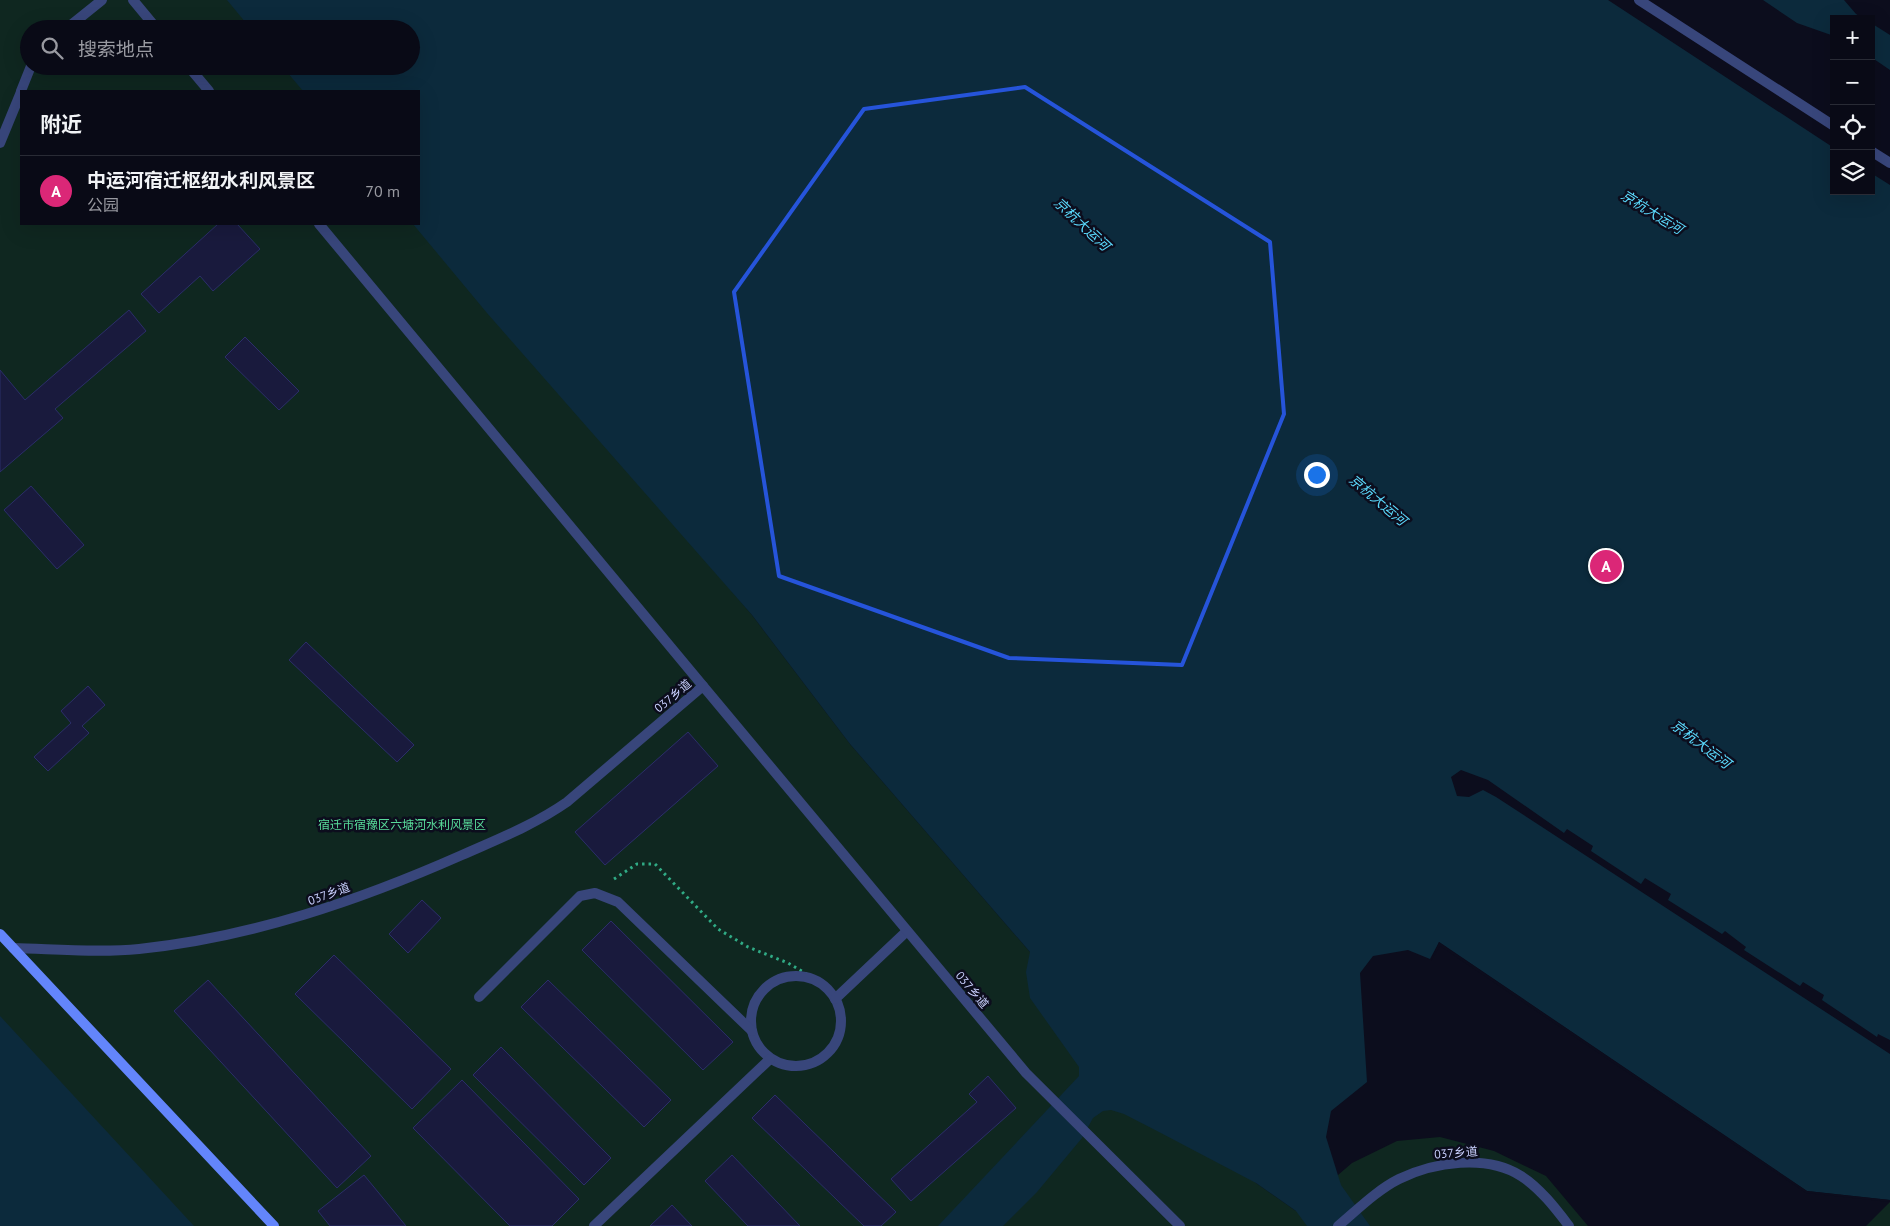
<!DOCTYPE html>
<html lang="zh">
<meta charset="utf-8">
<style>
:root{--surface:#090a16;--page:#171823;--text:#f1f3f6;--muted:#999aa1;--line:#292b35;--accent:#db2777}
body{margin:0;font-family:"PT Sans","Noto Sans SC",sans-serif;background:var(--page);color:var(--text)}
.controls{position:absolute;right:15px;top:15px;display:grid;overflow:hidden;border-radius:0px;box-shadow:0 5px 20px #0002}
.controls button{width:45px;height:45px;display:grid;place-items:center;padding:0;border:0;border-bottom:1px solid var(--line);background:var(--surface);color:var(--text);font:25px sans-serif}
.you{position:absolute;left:1316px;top:474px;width:18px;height:18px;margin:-12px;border:4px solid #fff;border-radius:50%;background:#1a73e8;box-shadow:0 0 0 8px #1a73e833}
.badge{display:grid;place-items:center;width:32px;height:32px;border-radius:50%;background:var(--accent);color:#fff;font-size:16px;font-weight:700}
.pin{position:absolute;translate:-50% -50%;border:2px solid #fff;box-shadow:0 1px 5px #0006}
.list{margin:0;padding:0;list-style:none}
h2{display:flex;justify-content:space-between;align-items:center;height:65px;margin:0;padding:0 20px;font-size:21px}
h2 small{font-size:16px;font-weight:400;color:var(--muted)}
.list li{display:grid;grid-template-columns:32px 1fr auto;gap:15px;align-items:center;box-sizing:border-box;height:70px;padding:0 20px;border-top:1px solid var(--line)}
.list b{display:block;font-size:19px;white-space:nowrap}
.list p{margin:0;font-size:16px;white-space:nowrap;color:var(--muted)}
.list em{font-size:16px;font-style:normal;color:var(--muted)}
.icon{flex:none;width:28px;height:28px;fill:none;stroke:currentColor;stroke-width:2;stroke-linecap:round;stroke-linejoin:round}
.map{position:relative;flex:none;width:1890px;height:1226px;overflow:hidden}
.search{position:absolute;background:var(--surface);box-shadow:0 5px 20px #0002;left:20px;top:20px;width:400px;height:55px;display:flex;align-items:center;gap:12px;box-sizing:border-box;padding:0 18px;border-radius:28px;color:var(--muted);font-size:19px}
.panel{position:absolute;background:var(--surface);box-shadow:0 5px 20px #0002;left:20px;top:90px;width:400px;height:135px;border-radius:0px}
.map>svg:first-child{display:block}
</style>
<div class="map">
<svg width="1890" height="1226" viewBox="0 0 1890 1226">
<rect width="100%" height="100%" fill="#0c0d1d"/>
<g fill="#0f2720">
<path d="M0,0H228L253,29H29V66H285L306,91H21V224H419L752,615L850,744L1030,952L1256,1183L1296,1211L1352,1163L1397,1141L1440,1137L1494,1151L1546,1176L1588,1226H0Z"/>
<path d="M1890,1202V1226H1866Z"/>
</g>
<g fill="#0c2a3c">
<path d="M227,0H1608L1834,148V191H1871V173L1890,185V1200L1807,1191L1439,942L1430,959L1408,950L1373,956L1360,973L1367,1082L1331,1111L1326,1137L1341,1185L1370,1226H1307L1296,1211L1256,1183L1159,1132L1124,1114L1111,1110L1103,1111L1093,1118L1082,1138L1037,1192L1003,1226H938L1079,1076V1067L1030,998L1026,972L1030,952L850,744L752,615L487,313L413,224H419V91H303L282,66H411V29H251Z"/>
<path d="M1763,0H1844L1856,14L1864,19H1834V36L1797,23Z"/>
<path d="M1871,23L1890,35V70L1871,57Z"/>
<path d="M0,1016L194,1226H0Z"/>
</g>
<g fill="#0c0d1d">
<path d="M1461,770L1488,780L1564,833L1567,829L1593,846L1591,851L1641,884L1645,878L1671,894L1668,900L1722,934L1725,931L1746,947L1744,950L1800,986L1803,982L1824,995L1822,1000L1877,1037L1878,1034L1890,1040V1054L1496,797L1483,790L1469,797L1457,796L1451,777Z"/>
<path d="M1439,942L1807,1191L1890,1200V1202L1806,1193L1440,946L1431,961Z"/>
</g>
<g fill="#191a3d" stroke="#2b2e69">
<path d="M218,224H237L260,249L213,291L200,276L159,313L141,294Z"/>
<path d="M129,310L146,331L55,409L63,418L0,472V370L25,400Z"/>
<path d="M245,337L299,391L279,410L225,357Z"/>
<path d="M31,486L84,545L57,569L4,510Z"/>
<path d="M306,642L414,745L397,762L289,660Z"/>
<path d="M88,686L105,705L82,726L89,733L48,771L34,757L71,723L61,711Z"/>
<path d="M688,732L718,766L605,865L575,832Z"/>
<path d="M422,900L441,918L408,953L389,934Z"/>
<path d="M611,921L733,1042L703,1070L582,950Z"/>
<path d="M334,955L451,1069L412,1109L295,994Z"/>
<path d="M208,980L371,1156L337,1188L174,1011Z"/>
<path d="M548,980L671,1100L644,1127L521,1007Z"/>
<path d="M501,1047L611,1158L584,1185L473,1075Z"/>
<path d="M988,1076L1016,1108L911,1201L891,1179L977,1102L969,1094Z"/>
<path d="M462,1080L579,1199L552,1226H510L413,1128Z"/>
<path d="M775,1095L896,1212L881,1226H864L752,1118Z"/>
<path d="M732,1155L800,1226H748L705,1181Z"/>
<path d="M364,1175L406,1226H330L318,1211Z"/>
<path d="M672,1205L692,1226H650Z"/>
</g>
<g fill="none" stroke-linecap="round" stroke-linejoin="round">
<path stroke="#30ab85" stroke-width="3" stroke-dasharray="2.5 4" stroke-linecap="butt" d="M614,879L637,864H655L718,929L748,947L788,963L820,982"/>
<g stroke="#38467b" stroke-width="10">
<path d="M133,0L157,29"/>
<path d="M1639,0L1834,126"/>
<path d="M66,29L102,0"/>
<path d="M188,66L209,91"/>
<path d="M21,91L31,66"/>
<path d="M0,143L21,92"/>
<path d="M1871,151L1890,163"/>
<path d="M319,224L703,686"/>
<circle cx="796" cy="1021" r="45"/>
<path d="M479,997L580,896L595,893L618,902L752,1031"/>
<path d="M835,999L907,931"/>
<path d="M594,1226L770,1059"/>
</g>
<g stroke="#38467b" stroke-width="10">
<path d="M13,948C54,949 98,953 139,949C252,937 358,901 462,855C498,839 534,825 567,802L703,686L1026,1073L1180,1226"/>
<path d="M1338,1226C1357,1210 1377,1190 1399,1179C1434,1162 1486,1154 1521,1176C1540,1188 1556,1209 1569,1226"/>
</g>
<path stroke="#6385fb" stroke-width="10" d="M0,934L274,1226"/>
</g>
<path fill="none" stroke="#2654da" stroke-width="4" stroke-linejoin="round" d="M1025,87L1270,242L1284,414L1182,665L1009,658L779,576L734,292L864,109Z"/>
<g text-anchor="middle" stroke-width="5" stroke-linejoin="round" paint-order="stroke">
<g font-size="12" fill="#c9d0fe" stroke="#0c0d1d">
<text transform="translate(673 696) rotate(-40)" y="4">037乡道</text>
<text transform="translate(329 894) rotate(-20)" y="4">037乡道</text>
<text transform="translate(972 990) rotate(50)" y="4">037乡道</text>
<text transform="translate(1456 1153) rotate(-4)" y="4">037乡道</text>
</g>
<g font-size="12" fill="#58db9a" stroke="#0c0d1d">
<text x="402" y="829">宿迁市宿豫区六塘河水利风景区</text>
</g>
<g font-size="14" font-style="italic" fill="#5ad8fb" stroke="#0c0d1d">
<text transform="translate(1652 212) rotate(32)" y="5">京杭大运河</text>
<text transform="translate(1082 224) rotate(43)" y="5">京杭大运河</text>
<text transform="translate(1378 500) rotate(40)" y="5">京杭大运河</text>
<text transform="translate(1701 744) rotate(37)" y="5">京杭大运河</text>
</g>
</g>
</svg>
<div class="controls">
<button>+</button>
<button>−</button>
<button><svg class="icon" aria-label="locate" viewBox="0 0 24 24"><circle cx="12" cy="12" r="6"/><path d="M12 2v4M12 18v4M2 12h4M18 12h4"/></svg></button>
<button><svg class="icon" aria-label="layers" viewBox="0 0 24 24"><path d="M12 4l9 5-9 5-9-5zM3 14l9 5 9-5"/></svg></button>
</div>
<div class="you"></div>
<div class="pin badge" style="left:1606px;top:566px">A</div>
<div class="search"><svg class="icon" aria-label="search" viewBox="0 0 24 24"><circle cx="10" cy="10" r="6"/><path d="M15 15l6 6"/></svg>搜索地点</div>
<section class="panel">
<h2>附近<small></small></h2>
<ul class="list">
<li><span class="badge">A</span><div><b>中运河宿迁枢纽水利风景区</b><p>公园</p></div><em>70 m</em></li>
</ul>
</section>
</div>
